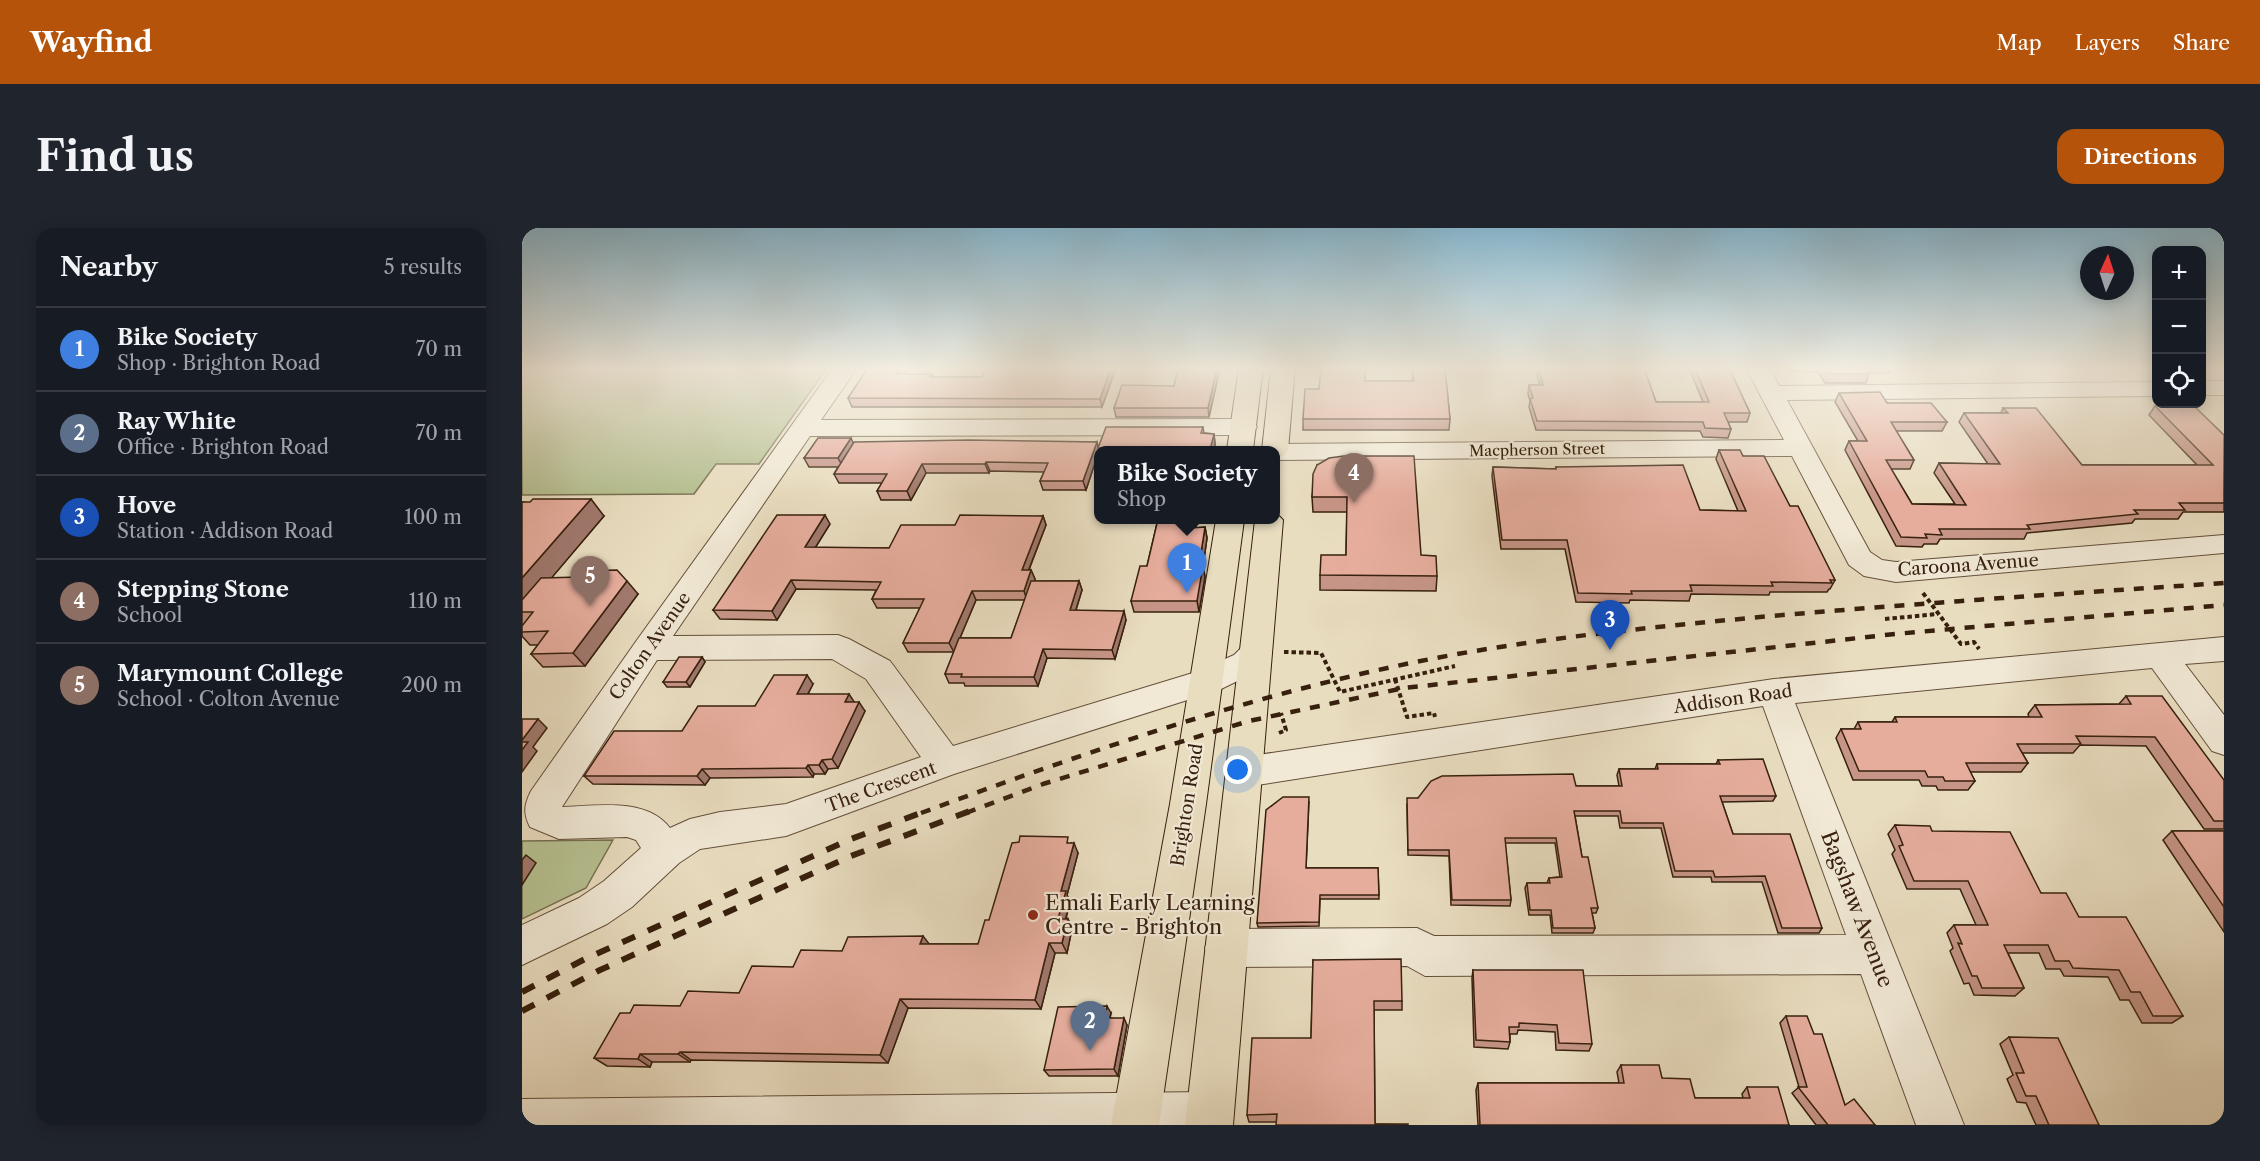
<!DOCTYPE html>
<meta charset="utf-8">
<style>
:root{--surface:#171b24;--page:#20242c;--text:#f1f3f6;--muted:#9ea1a6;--line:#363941;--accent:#b45309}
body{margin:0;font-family:"Libre Caslon Text",serif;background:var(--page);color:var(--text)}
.controls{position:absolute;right:18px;top:18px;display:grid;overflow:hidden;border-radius:12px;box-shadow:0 3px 15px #0003}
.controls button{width:54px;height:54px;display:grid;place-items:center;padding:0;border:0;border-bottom:2px solid var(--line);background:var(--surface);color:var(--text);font:30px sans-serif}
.compass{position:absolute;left:1558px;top:18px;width:54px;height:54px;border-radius:50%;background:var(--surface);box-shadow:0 3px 15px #0003;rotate:3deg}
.you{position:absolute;left:716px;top:542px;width:21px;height:21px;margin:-15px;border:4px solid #fff;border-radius:50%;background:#1a73e8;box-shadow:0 0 0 9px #1a73e833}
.badge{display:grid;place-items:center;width:39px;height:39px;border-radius:50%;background:var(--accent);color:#fff;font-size:20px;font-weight:700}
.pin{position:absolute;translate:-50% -50px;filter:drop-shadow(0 2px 3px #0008)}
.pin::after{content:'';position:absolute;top:32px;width:21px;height:18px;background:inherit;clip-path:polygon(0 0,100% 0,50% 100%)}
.popup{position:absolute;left:572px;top:218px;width:186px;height:78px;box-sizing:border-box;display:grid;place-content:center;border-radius:12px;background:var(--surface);filter:drop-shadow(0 2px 4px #0005);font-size:20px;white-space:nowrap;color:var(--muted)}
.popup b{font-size:22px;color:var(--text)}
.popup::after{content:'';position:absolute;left:50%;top:100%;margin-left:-12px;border:12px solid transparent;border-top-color:var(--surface)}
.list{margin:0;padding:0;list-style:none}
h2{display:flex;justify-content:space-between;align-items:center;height:78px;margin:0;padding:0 24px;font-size:26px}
h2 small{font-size:20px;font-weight:400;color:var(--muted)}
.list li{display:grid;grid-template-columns:39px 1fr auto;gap:18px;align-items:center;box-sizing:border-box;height:84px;padding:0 24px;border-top:2px solid var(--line)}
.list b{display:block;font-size:22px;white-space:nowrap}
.list p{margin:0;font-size:20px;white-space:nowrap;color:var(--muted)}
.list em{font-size:20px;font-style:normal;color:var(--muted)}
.icon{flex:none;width:33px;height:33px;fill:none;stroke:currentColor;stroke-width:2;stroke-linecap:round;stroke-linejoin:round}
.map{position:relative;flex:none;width:1702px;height:897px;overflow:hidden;border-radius:18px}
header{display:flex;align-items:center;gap:36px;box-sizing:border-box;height:84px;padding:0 30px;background:var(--accent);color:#fff}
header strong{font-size:28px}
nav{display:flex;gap:33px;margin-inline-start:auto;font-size:21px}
.intro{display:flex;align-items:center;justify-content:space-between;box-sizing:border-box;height:144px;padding:0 36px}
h1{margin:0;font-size:42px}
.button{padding:15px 27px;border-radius:18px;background:var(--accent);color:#fff;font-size:21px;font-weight:700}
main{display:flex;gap:36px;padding:0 36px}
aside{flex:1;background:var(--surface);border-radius:18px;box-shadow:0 3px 15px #0003}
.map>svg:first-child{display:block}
</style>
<header>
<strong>Wayfind</strong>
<nav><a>Map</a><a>Layers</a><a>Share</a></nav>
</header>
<div class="intro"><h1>Find us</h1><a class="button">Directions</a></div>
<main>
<aside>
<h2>Nearby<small>5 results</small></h2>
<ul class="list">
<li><span class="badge" style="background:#3f7fe0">1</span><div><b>Bike Society</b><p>Shop · Brighton Road</p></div><em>70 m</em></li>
<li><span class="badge" style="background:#5c6f8a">2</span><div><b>Ray White</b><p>Office · Brighton Road</p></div><em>70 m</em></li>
<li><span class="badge" style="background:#1a4fb4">3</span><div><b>Hove</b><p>Station · Addison Road</p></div><em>100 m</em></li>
<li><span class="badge" style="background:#8d6e63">4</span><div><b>Stepping Stone</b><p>School</p></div><em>110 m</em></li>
<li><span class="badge" style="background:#8d6e63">5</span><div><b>Marymount College</b><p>School · Colton Avenue</p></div><em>200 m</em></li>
</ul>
</aside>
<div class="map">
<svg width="1702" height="897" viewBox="0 0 1702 897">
<rect width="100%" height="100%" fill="#e9ddc0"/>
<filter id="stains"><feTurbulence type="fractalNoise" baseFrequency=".00333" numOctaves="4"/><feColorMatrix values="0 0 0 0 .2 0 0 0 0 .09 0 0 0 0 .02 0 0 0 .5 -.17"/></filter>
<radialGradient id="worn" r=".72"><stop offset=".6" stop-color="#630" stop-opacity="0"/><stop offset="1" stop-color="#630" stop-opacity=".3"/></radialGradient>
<g fill="#b7c192" stroke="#777050" stroke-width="1.5">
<path d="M0,140H305L237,236H194L172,266L0,267Z"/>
<path d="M91,612L64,660L0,691V613Z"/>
</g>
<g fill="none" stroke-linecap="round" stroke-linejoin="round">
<defs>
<g id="minor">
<path d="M311,140H335L299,192L722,191L731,194L735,199L731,204L722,207L288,208L151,408L316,407L327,411L368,433L431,518L674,444L712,427L723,416L734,412L745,416L750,424L736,443L697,462L432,546L264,608L178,621L157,635L110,679L85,696L0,737V697L57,670L82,653L119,620L114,612L105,609L37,611L8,599C1,585 2,577 9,563L115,412ZM310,431L344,451L399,529L264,576L198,584L168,591L148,600C124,569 75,578 40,579L135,432Z"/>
<path d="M1224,140H1248L1257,158L1634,154V168L1265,172L1348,324L1360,332L1374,334L1702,307V325L1374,354L1342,348L1327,337L1270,228L754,232V222H742L745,218L754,216L1262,212Z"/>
<rect x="1680" y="153" width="22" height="14"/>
<path d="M1702,409V433L1663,436L1702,487V527L1690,523L1630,440L1273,475L1442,897H1394L1339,746L903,748L885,738L704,739L689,734L683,720L689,706L704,701L895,700L912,708L1324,707L1241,478L722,559L709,554L704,544L709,534L722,529L1252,451Z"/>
<path d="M688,864L705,870L711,887L707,897H0V871Z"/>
</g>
<g id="major">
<path d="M717,140H741L731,222H705Z"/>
<path d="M749,140H773L766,222L762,227L754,230V222H740Z"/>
<path d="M754,285L761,292L711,897H663L733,292H754Z"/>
<path d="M694,292H722L684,576L637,897H589L648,576Z"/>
</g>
</defs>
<use href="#minor" stroke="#644f3a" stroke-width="2"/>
<use href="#major" stroke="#37200e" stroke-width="2"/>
<g stroke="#37200e" stroke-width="4" stroke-dasharray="4.5 3" stroke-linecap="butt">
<path d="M1401,365L1439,416L1452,414L1457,421"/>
<path d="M1363,391L1416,386"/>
<path d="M762,424L799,425L818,464L933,438"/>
<path d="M873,451L885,489L912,485L913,489"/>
<path d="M757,505L764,502L759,485"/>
</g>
<use href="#minor" fill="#f1e9d6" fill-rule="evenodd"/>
<use href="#major" fill="#e9ddc0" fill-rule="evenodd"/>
<g stroke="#37200e" stroke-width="4.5" stroke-dasharray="10 10" stroke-linecap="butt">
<path d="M399,585C572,521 749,460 930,427C1036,408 1142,398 1249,388C1400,375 1551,365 1702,355"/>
<path d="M444,585L521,556L727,493L882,460L1373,406L1702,377"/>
</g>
<g stroke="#37200e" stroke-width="6" stroke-dasharray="14 14" stroke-linecap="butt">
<path d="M0,764L63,731L329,611L404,583"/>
<path d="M0,783L78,742L329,628L448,583"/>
</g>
</g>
<g fill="#c69587" stroke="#37200e" stroke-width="1.5" fill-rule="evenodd">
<path d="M346,140H387L383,146H410L411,149H460L509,142V140H594L580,179H330L326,170Z"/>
<path d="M698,140L687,189H594L592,180Z"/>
<path d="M889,140H923L928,191L927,202H781V191L797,161L843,153H891Z"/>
<path d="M1013,140H1122L1134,174H1181L1167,140H1207L1228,185L1225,194H1206L1209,201L1206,210L1181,209L1178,203L1014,202L1007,179L1008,173L1006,166L1007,157H1018Z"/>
<path d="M1264,140H1420L1419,142H1370L1368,145H1347L1344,155H1303L1296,144L1266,143Z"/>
<path d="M1317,165L1365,175L1425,194L1420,203H1374L1392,232L1388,241H1369L1390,276H1433L1412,245L1417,235L1466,236L1437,194L1442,185H1479L1481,180L1560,237H1675L1627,187L1633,178L1702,207V284H1661L1656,291H1613L1610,295L1505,305L1502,311H1418L1415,316H1402L1400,319L1374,318L1323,222L1327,213H1336L1313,174Z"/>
<path d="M681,199L682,205L692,206L693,216L692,222H577L576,220Z"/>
<path d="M575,214L577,222L564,262H521L518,253L522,244L468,243L467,245H404L389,272H359L355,263L360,255H317L312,246L316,239H287L282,230L332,216Z"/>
<path d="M1197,222L1221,228L1268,278L1313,352L1308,361H1307L1305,364H1248L1247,367L1169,366L1167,373L1108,372L1107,375L1054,374L1043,321H979L970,248L971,239L1033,241L1034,239L1178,282L1216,283L1194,231Z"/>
<path d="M795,237L899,327L915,348L914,363L798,362V347L824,327L825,284H791L790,269Z"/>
<path d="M0,274L82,288L29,350L116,366L63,438L21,439L9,426L16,417H8L0,408V398L1,397L0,396Z"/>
<path d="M521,288L524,297L507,342H509L513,351L512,353H557L560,362L554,382L604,392L593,431L525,430L516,458H443L442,455H427L423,446L432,424H386L381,415L398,380H355L350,371L354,362L274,361L255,392L198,391L191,382L308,296L293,320H367L433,297ZM454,372H503L489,410H438Z"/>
<path d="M636,291H675L674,300L683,299L685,310L681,338L683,349L677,384H612L609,373L625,338Z"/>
<path d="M180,429L183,434L168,459H145L141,454Z"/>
<path d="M291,456L286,466L332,474L343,483L316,540L306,541L303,546H292L291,549L188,550L183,557L71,556L62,548L160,503L233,478Z"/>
<path d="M1604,468L1702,552V601H1682L1624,518L1558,517L1551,525H1500L1506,535L1499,544H1448L1453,553L1446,562H1416L1414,558H1400L1397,552H1331L1314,510L1319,501H1332L1336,494H1370L1373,489H1507L1506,486L1513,477L1597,476Z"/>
<path d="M1196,532L1254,568L1251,573L1200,574L1211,606L1300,700L1297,705H1256L1240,654H1190L1189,649H1151L1139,600H1098L1096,588H1053L1060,629L1076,680L1074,685H1070L1073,700L1071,705H1030L1028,687H1007L1003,660L1005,655H1025L1027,650L1038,649L1033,615H983L989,672L988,678L929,677L927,628L886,627L885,576L896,570L1054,558H1097L1095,547L1097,541H1133L1135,536H1194Z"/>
<path d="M787,573L784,640H856L857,671H798L797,698L736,699L735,695Z"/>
<path d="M1373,597L1410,603L1519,665L1557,689L1661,788L1650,795H1620L1607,772H1598L1586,749L1542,748L1538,741H1524L1517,725H1486L1502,760L1493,768L1452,767L1447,755L1442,756L1428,723L1431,720L1425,705L1432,697H1454L1438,661H1385L1370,626L1373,622L1366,606Z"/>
<path d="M1650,603H1702V704L1641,612Z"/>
<path d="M549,615L556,625L545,667L548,673L544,691H546L550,701L545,725H533L519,781L386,780L366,835L169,832L168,834H130L128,839L85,838L72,830L108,785L158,778L217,765L271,739L320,723L407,716H456L467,692Z"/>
<path d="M791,732L880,773V782H852L853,896L886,897L754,894H727L725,887L789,810Z"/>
<path d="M951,742L1070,816L1067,823L1034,822L1033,804L996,802L995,806H988V814L986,821L952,819L950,750Z"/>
<path d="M589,785L588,790L605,797L596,848H527L522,842Z"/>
<path d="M1264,788L1292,806L1323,877L1353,897H1294L1270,865L1277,859L1258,795Z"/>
<path d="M1487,809L1577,897H1514L1504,875L1495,874L1485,851L1491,847L1478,816Z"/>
<path d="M1099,837L1140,850L1173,870H1221L1220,866L1225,859L1267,897H956L954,862L956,855H1097L1095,844Z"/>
</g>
<g fill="#a1796e" stroke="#37200e" stroke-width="1.5">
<path d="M378,140H387L378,155L374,146Z"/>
<path d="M589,140H594L580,179L578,171Z"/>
<path d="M695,140H698L687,189L686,180Z"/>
<path d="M692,206L693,216L692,222H688Z"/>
<path d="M329,210L333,219L321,239L316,230Z"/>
<path d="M575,214L577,222L576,226L564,262L561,253Z"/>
<path d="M464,234L468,243L467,245L463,236Z"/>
<path d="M400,236L404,245L389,272L385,263Z"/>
<path d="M69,271L82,288L4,380L0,375V350Z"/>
<path d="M303,287L308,296L288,328L283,319Z"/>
<path d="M521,288L524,297L503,351L500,342Z"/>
<path d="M671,291H675L671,310L669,300Z"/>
<path d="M683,299L685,310L681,338L683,349L677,384L675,373L677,338Z"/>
<path d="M509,342L513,351L505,372L502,363Z"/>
<path d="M269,352L274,361L255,392L250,383Z"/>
<path d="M105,353L116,366L63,438L51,425Z"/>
<path d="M557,353L560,362L551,391L548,382Z"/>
<path d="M450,363L454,372L432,424L427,415Z"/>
<path d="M602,383L604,392L593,431L590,422Z"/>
<path d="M521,421L525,430L516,458L512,449Z"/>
<path d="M180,429L183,434L168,459L164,454Z"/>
<path d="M285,447L291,456L281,475L275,466Z"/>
<path d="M327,466L333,475L323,474Z"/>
<path d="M337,474L343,483L316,540L310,531Z"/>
<path d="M16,491L25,500L11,519L15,523L0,544V512Z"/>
<path d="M300,532L306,541L303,546L297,537Z"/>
<path d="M286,537L292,546L291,549L284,540Z"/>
<path d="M180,541L188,550L183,557L175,548Z"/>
<path d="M552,615L556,625L545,667L548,673L541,701L536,691L539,663Z"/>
<path d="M4,627L14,635L0,657V632Z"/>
<path d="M546,691L550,701L545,725L540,715Z"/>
<path d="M401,708L408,717L398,716Z"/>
<path d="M527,715L533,725L519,781L513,772Z"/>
<path d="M378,771L386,780L366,835L358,827Z"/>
<path d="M585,778L589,785L586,797L583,790Z"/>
<path d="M602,790L605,797L596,848L592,841Z"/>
<path d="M158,824L169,832L168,834L156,826Z"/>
<path d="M118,826L130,834L128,839L116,831Z"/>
</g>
<g fill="#e6ad9d" stroke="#37200e" stroke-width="1.5">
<path d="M346,140H378L374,146H410L408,149H460L463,142H509V140H589L578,171L326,170Z"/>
<path d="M656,140H695L686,180H592L600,157L652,158Z"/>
<path d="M799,140H843V153H892L891,140H923L928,191H781L783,161H797Z"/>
<path d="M1017,140H1122L1134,174H1187L1173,140H1207L1228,185H1202L1209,201L1183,200L1181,194L1015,193L1008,171L1011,170L1007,157H1021Z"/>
<path d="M1302,140H1344L1347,146H1306Z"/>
<path d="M1358,164L1365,175H1409L1425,194H1369L1392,232H1364L1390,276L1444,277L1417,235L1478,236L1442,185H1486L1481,180H1514L1560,237H1691L1633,178L1673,179L1702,207V275H1657L1663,282H1612L1616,286L1505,297L1508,301H1417L1420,307L1403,306L1405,310L1379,309L1327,213H1345L1317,165Z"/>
<path d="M584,199H681L679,205L692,206L688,222H640L641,220H576Z"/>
<path d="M296,210H329L316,230H282Z"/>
<path d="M447,212L575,214L561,253H518L526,235L464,234L463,236H400L385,263H355L365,246H312L332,214Z"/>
<path d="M1197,222H1218L1221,228H1242L1268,278H1276L1313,352H1308L1310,355L1249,354L1251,358L1168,357L1170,363H1109L1110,366L1056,365L1045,312H980L971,239L1034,241V239L1161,237L1178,282L1224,283Z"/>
<path d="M822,228H892L899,327L914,328L915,348L798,347L799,327H824L825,269H790L791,246L795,237L807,230Z"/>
<path d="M11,271H69L0,350V274H8Z"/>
<path d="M255,287H303L283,319L367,320L379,297H433L438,287L521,288L500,342H509L502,363H450L427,415H381L402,371H350L359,354L269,352L250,383L191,382Z"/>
<path d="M636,291H671L669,300L683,299L677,338H681L675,373H609L618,338H625Z"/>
<path d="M95,342L105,353L51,425L9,426L26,403L0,404V398L11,384H0V372L19,350L59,349L64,343Z"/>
<path d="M509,353H557L548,382L602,383L590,422L521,421L512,449H439L440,446H423L437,410H489Z"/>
<path d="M157,429H180L164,454H141Z"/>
<path d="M252,447H285L275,466H327L323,474H337L310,531L300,532L297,537H286L284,540L180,541L175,548H62L92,503H160L176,478H233Z"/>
<path d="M1604,468H1640L1702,552V593H1692L1633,509L1554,508L1559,516H1495L1506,535H1444L1453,553H1423L1421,549H1406L1403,543H1337L1319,501H1339L1336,494H1375L1373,489H1520L1513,477L1609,476Z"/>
<path d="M0,491H16L0,512Z"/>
<path d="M0,514H6L0,522Z"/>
<path d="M1241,531L1254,568H1198L1211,606H1268L1300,700H1260L1243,648L1193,649L1191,643H1153L1141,595H1100L1098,583H1052L1060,629H1066L1076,680H1069L1073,700H1031L1029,682H1008L1005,655H1028L1027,650L1040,649L1034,610H983L989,672H930L927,622H886L885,570H896L909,553L920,548L1051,546L1054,558H1100L1097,541H1136L1135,536H1198L1196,532Z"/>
<path d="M761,569H787L784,640H856L857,667H798L797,694L735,695L744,582Z"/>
<path d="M1373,597L1408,598L1410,603L1488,604L1519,665H1544L1557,689H1604L1661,788H1631L1618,764H1609L1597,742L1551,740L1547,733H1533L1526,717H1482L1502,760H1460L1455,748H1450L1436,715L1440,716L1432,697H1466L1446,653H1392L1377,618L1381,617Z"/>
<path d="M1650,603H1702V679Z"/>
<path d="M498,608L546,609L545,615H552L539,663H544L536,691H546L540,715H527L513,772L378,771L358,827L158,824L156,826H118L116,831L72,830L98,785H108L112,777L158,778L166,763L217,765L230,738L271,739L279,722L320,723L326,709L401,708L398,716H456L463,692H467L490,615L497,614Z"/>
<path d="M879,731L880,773H852L853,896H886V897H754L755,886L725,887L730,810H789L791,732Z"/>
<path d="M951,742H1061L1070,816L1037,815L1035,797L997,795V799H987L988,814L954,812Z"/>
<path d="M585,778L583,790H602L592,841L522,842L536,779Z"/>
<path d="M1264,788H1285L1292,806H1300L1323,877L1332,871L1353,897H1306L1276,859H1285Z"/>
<path d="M1487,809L1536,810L1577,897H1527L1514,868H1504L1494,845H1502Z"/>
<path d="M1099,837H1137L1140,850L1168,851L1173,870H1228L1225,859H1256L1267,897H958L956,855H1102Z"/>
</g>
<linearGradient id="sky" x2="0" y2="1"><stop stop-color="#88b8d0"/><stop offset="0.53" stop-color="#f5f0e3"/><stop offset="1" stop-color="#f5f0e3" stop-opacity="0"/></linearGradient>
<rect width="1702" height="266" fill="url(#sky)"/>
<circle fill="#8f2418" stroke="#f1e9d6" stroke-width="2" cx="511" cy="687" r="6"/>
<g text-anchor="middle" stroke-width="4.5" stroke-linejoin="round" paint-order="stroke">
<g font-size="15" fill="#37200e" stroke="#f1e9d6">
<text transform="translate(1015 222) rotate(-1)" y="5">Macpherson Street</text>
</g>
<g font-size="18" fill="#37200e" stroke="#f1e9d6">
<text transform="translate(1446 337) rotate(-4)" y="6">Caroona Avenue</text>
<text transform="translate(128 418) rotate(-55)" y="6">Colton Avenue</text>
<text transform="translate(1211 471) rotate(-8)" y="6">Addison Road</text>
<text transform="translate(359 559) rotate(-20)" y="6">The Crescent</text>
<text transform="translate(665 577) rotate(-81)" y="6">Brighton Road</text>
</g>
<g font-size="21" fill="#37200e" stroke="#f1e9d6" text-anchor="start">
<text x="523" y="682">Emali Early Learning<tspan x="523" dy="24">Centre - Brighton</tspan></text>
</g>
<g font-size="21" fill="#37200e" stroke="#f1e9d6">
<text transform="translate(1335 681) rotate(69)" y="7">Bagshaw Avenue</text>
</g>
</g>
<rect width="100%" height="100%" filter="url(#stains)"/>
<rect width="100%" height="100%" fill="url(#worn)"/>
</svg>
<div class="controls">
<button>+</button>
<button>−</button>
<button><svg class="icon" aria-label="locate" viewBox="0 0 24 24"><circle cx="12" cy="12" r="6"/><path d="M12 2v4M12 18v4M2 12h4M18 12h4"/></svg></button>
</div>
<svg class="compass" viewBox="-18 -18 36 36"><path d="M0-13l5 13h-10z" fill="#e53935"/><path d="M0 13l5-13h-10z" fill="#9ea1a6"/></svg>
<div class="you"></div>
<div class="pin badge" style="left:665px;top:365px;background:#3f7fe0">1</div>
<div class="popup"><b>Bike Society</b>Shop</div>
<div class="pin badge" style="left:568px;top:823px;background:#5c6f8a">2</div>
<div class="pin badge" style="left:1088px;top:422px;background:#1a4fb4">3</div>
<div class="pin badge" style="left:832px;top:275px;background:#8d6e63">4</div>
<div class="pin badge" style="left:68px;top:378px;background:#8d6e63">5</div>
</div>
</main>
